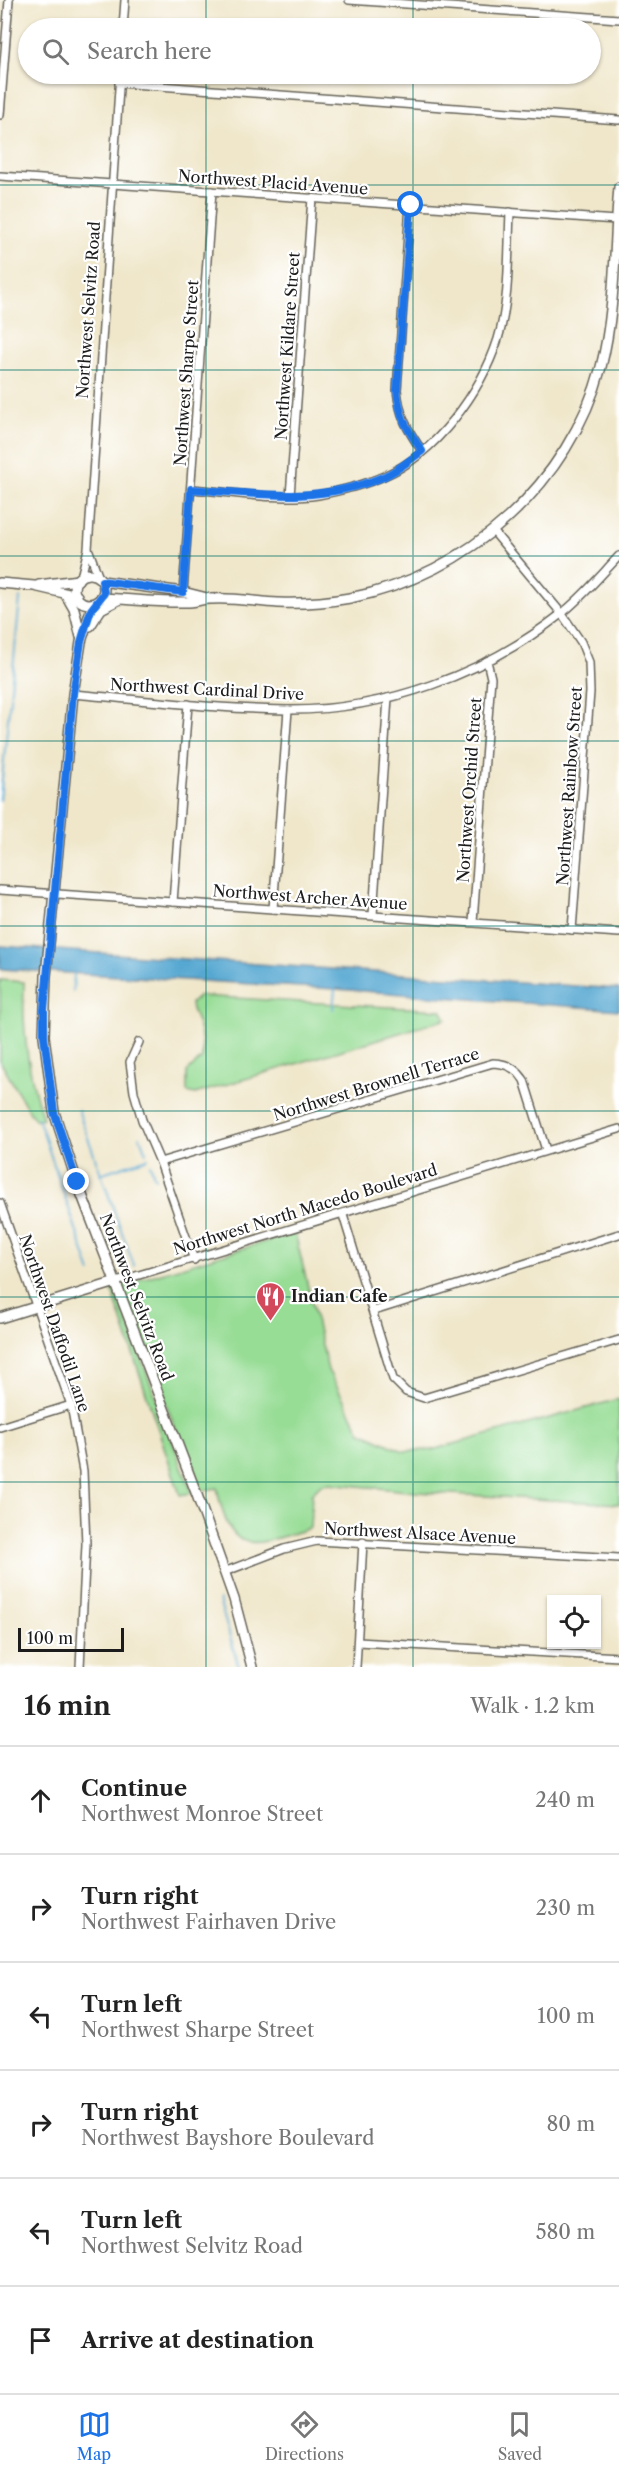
<!DOCTYPE html>
<meta charset="utf-8">
<style>
:root{--surface:#fff;--page:#f6f6f6;--text:#222;--muted:#767676;--line:#e0e0e0;--accent:#1a73e8}
body{margin:0;font-family:"Libre Caslon Text",serif;background:var(--page);color:var(--text)}
.controls{position:absolute;right:18px;bottom:18px;display:grid;overflow:hidden;border-radius:0px;box-shadow:0 2px 4px #0004}
.controls button{width:54px;height:54px;display:grid;place-items:center;padding:0;border:0;border-bottom:2px solid var(--line);background:var(--surface);color:var(--text);font:30px sans-serif}
.scale{position:absolute;left:18px;bottom:15px;width:106px;box-sizing:border-box;padding-left:6px;border:3px solid #1c1c1c;border-top:0;font-size:16px;line-height:21px;white-space:nowrap;color:#1c1c1c;-webkit-text-stroke:4px #fff;paint-order:stroke}
.stop{position:absolute;width:18px;height:18px;margin:-14px;border:4px solid #1a73e8;border-radius:50%;background:#fff}
.stop.end{background:#1a73e8;border-color:#fff;box-shadow:0 2px 6px #0008}
.list{margin:0;padding:0;list-style:none}
h2{display:flex;justify-content:space-between;align-items:center;height:78px;margin:0;padding:0 24px;font-size:26px}
h2 small{font-size:20px;font-weight:400;color:var(--muted)}
.list li{display:grid;grid-template-columns:39px 1fr auto;gap:18px;align-items:center;box-sizing:border-box;height:108px;padding:0 24px;border-top:2px solid var(--line)}
.list b{display:block;font-size:22px;white-space:nowrap}
.list p{margin:0;font-size:20px;white-space:nowrap;color:var(--muted)}
.list em{font-size:20px;font-style:normal;color:var(--muted)}
.icon{flex:none;width:33px;height:33px;fill:none;stroke:currentColor;stroke-width:2;stroke-linecap:round;stroke-linejoin:round}
.map{position:relative;flex:none;width:619px;height:1667px;overflow:hidden}
.search{position:absolute;background:var(--surface);box-shadow:0 2px 4px #0004;left:18px;right:18px;top:18px;height:66px;display:flex;align-items:center;gap:15px;box-sizing:border-box;padding:0 21px;border-radius:33px;color:var(--muted);font-size:22px}
.sheet{height:726px;background:var(--surface)}
nav{display:flex;justify-content:space-around;align-items:center;box-sizing:border-box;height:84px;border-top:2px solid var(--line);background:var(--surface);font-size:16px;color:var(--muted)}
nav a{display:grid;justify-items:center;gap:3px}
nav .on{color:var(--accent)}
.map>svg:first-child{display:block}
</style>
<div class="map">
<svg width="619" height="1667" viewBox="0 0 619 1667">
<rect width="100%" height="100%" fill="#fff"/>
<filter id="ink" filterUnits="userSpaceOnUse"><feTurbulence type="fractalNoise" baseFrequency=".0167" numOctaves="2"/><feDisplacementMap in="SourceGraphic" scale="12" xChannelSelector="R" yChannelSelector="G"/><feConvolveMatrix kernelMatrix="1 2 1 2 8 2 1 2 1" color-interpolation-filters="sRGB"/></filter>
<filter id="wash" filterUnits="userSpaceOnUse"><feTurbulence type="fractalNoise" baseFrequency=".008" numOctaves="4" result="noise"/><feDisplacementMap in="SourceGraphic" scale="24" xChannelSelector="R" yChannelSelector="G"/><feGaussianBlur stdDeviation="1.35" result="paint"/><feColorMatrix in="noise" values="0 0 0 0 0 0 0 0 0 0 0 0 0 0 0 0 0 1.4 0 .05"/><feComposite in="paint" operator="in"/></filter>
<g filter="url(#wash)">
<rect width="100%" height="100%" fill="#f0e7cb"/>
<g fill="#98dd96" stroke="#5a7c59" stroke-width="1.5">
<path d="M0,980L24,982C22,1028 28,1074 43,1118L36,1120L30,1113L0,1061Z"/>
<path d="M199,996L441,1010L446,1019L195,1094L187,1092V1072L202,1058C203,1045 201,1030 195,1017C193,1011 191,1009 191,1003Z"/>
<path d="M295,1233L328,1370L361,1432L403,1451L432,1450L619,1399V1504L417,1492L329,1483L322,1484L312,1494L310,1528C252,1546 231,1560 217,1488L199,1491L121,1285Z"/>
<path d="M114,1287L192,1493L180,1495L111,1288Z"/>
</g>
<path fill="#57a8d2" stroke="#3a6277" stroke-width="1.5" d="M0,946L619,989V1010L335,989L0,969Z"/>
<g fill="none" stroke-linecap="round" stroke-linejoin="round">
<g stroke="#57a8d2" stroke-width="2">
<path d="M0,800L20,598"/>
<path d="M73,991L74,974"/>
<path d="M333,1009L335,989"/>
<path d="M78,1110L134,1266"/>
<path d="M38,1118L91,1273"/>
<path d="M140,1137L146,1153"/>
<path d="M150,1164L155,1178"/>
<path d="M100,1174L148,1158"/>
<path d="M219,1600L239,1667"/>
</g>
</g>
</g>
<g filter="url(#ink)">
<g fill="none" stroke-linecap="round" stroke-linejoin="round">
<defs>
<g id="street">
<path d="M349,0L619,19"/>
<path d="M123,28L125,0"/>
<path d="M119,83L619,120"/>
<path d="M0,115L9,0"/>
<path d="M0,176L616,220"/>
<path d="M410,205L397,390C400,417 407,429 422,451"/>
<path d="M191,489C232,492 277,501 318,495C340,491 364,485 384,476C436,454 481,392 498,339C510,300 508,254 510,212"/>
<path d="M290,496L312,198"/>
<path d="M493,531L562,614L581,642L589,662L590,692L572,930"/>
<path d="M89,551L99,578"/>
<path d="M81,577L88,549L120,74"/>
<path d="M183,592L212,191"/>
<path d="M73,694C144,700 215,709 287,710C384,711 485,674 561,614C582,598 600,576 619,556"/>
<path d="M0,890L619,933"/>
<path d="M173,902L188,704"/>
<path d="M273,909L288,710"/>
<path d="M373,915L388,698"/>
<path d="M473,922L491,678L487,661"/>
<path d="M139,1042L130,1062L134,1092L142,1120L160,1162L194,1260"/>
<path d="M160,1162L493,1063C507,1063 517,1069 524,1080L546,1150"/>
<path d="M0,1203L71,1405L83,1471L86,1544L80,1667"/>
<path d="M343,1215L393,1379L406,1392L424,1398L619,1340"/>
<path d="M116,1282L619,1129"/>
<path d="M374,1311L619,1234"/>
<path d="M0,1427L71,1405"/>
<path d="M224,1572L284,1549L317,1541L619,1558"/>
<path d="M358,1642L619,1657"/>
<path d="M356,1667L363,1542"/>
</g>
<g id="secondary">
<circle cx="89" cy="589" r="15"/>
<path d="M102,581L183,592L207,598"/>
<path d="M0,583L34,586L77,596"/>
<path d="M39,585L78,580"/>
<path d="M66,595L74,609L81,637"/>
<path d="M101,598C130,599 159,603 187,602C195,602 202,599 210,599C232,597 256,602 278,603C302,604 327,602 350,598C468,575 570,483 601,367C616,309 614,246 619,187"/>
<path d="M97,602L91,610L81,642L73,694L46,976L44,1036L54,1112L77,1182L197,1495L234,1599L252,1667"/>
<path d="M90,626L101,609L118,600"/>
<path d="M0,1318L116,1282"/>
</g>
</defs>
<use href="#street" stroke="#666359" stroke-width="10"/>
<use href="#secondary" stroke="#666359" stroke-width="12"/>
<use href="#street" stroke="#fff" stroke-width="7"/>
<use href="#secondary" stroke="#fff" stroke-width="9"/>
</g>
</g>
<g fill="none" stroke-linecap="round" stroke-linejoin="round" filter="url(#ink)">
<path stroke="#1a73e8" stroke-width="8" d="M77,1182L54,1112L44,1036V1010L73,694L81,642L88,619L91,610L104,593L102,581L183,592L191,489C259,494 318,504 383,477C398,471 410,460 422,451C406,427 400,419 397,390L411,205"/>
</g>
<path fill="none" stroke="#0f766e" stroke-width="1.5" stroke-opacity="0.55" d="M206,0V28M413,0V28M206,74V1667M413,74V1667M0,185H619M0,370H619M0,556H619M0,741H619M0,926H619M0,1111H619M0,1297H619M0,1482H619"/>
<defs>
<symbol id="restaurant-pin" viewBox="-11 -11 22 30"><path d="M0 17L-7.5 6A9.5 9.5 0 1 1 7.5 6Z" fill="#d1495b" stroke="#fff"/><path d="M-5-6h1v4h1v-4h1v4h1v-4h1v5L-1.5 .5V6h-2V.5L-5-1ZM5-6V6H3V1.5H1.5Q1.5-4 5-6Z" fill="#fff"/></symbol>
</defs>
<g fill-rule="evenodd">
<use href="#restaurant-pin" x="254" y="1280" width="33" height="45"/>
</g>
<g text-anchor="middle" stroke-width="4.5" stroke-linejoin="round" paint-order="stroke">
<g font-size="16" fill="#1c1c1c" stroke="#fff">
<text transform="translate(273 182) rotate(4)" y="6">Northwest Placid Avenue</text>
<text transform="translate(88 310) rotate(-86)" y="6">Northwest Selvitz Road</text>
<text transform="translate(287 346) rotate(-86)" y="6">Northwest Kildare Street</text>
<text transform="translate(186 373) rotate(-86)" y="6">Northwest Sharpe Street</text>
<text transform="translate(207 689) rotate(3)" y="6">Northwest Cardinal Drive</text>
<text transform="translate(569 786) rotate(-86)" y="6">Northwest Rainbow Street</text>
<text transform="translate(469 790) rotate(-86)" y="6">Northwest Orchid Street</text>
<text transform="translate(310 897) rotate(4)" y="6">Northwest Archer Avenue</text>
<text transform="translate(376 1084) rotate(-17)" y="6">Northwest Brownell Terrace</text>
<text transform="translate(305 1209) rotate(-17)" y="6">Northwest North Macedo Boulevard</text>
<text transform="translate(137 1297) rotate(69)" y="6">Northwest Selvitz Road</text>
<text transform="translate(55 1323) rotate(71)" y="6">Northwest Daffodil Lane</text>
<text transform="translate(420 1533) rotate(3)" y="6">Northwest Alsace Avenue</text>
</g>
<g font-size="16" font-weight="bold" fill="#1c1c1c" stroke="#fff" text-anchor="start">
<text x="291" y="1302">Indian Cafe</text>
</g>
</g>
</svg>
<div class="controls">
<button><svg class="icon" aria-label="locate" viewBox="0 0 24 24"><circle cx="12" cy="12" r="6"/><path d="M12 2v4M12 18v4M2 12h4M18 12h4"/></svg></button>
</div>
<div class="scale">100 m</div>
<div class="stop" style="left:411px;top:205px"></div>
<div class="stop end" style="left:77px;top:1182px"></div>
<div class="search"><svg class="icon" aria-label="search" viewBox="0 0 24 24"><circle cx="10" cy="10" r="6"/><path d="M15 15l6 6"/></svg>Search here</div>
</div>
<section class="sheet">
<h2>16 min<small>Walk · 1.2 km</small></h2>
<ul class="list">
<li><svg class="icon" aria-label="ahead" viewBox="0 0 24 24"><path d="M12 20V5M6 11l6-6 6 6"/></svg><div><b>Continue</b><p>Northwest Monroe Street</p></div><em>240 m</em></li>
<li><svg class="icon" aria-label="right" viewBox="0 0 24 24"><path d="M7 20v-9h11M14 6l5 5-5 5"/></svg><div><b>Turn right</b><p>Northwest Fairhaven Drive</p></div><em>230 m</em></li>
<li><svg class="icon" aria-label="left" viewBox="0 0 24 24"><path d="M17 20v-9H6M10 6l-5 5 5 5"/></svg><div><b>Turn left</b><p>Northwest Sharpe Street</p></div><em>100 m</em></li>
<li><svg class="icon" aria-label="right" viewBox="0 0 24 24"><path d="M7 20v-9h11M14 6l5 5-5 5"/></svg><div><b>Turn right</b><p>Northwest Bayshore Boulevard</p></div><em>80 m</em></li>
<li><svg class="icon" aria-label="left" viewBox="0 0 24 24"><path d="M17 20v-9H6M10 6l-5 5 5 5"/></svg><div><b>Turn left</b><p>Northwest Selvitz Road</p></div><em>580 m</em></li>
<li><svg class="icon" aria-label="arrive" viewBox="0 0 24 24"><path d="M6 21V4h12l-3 4 3 4H6"/></svg><div><b>Arrive at destination</b></div></li>
</ul>
</section>
<nav>
<a class="on"><svg class="icon" aria-label="map" viewBox="0 0 24 24"><path d="M3 6l6-2 6 2 6-2v14l-6 2-6-2-6 2zM9 4v14M15 6v14"/></svg>Map</a>
<a><svg class="icon" aria-label="directions" viewBox="0 0 24 24"><path d="M12 3l9 9-9 9-9-9zM9 14v-3h6M13 9l2 2-2 2"/></svg>Directions</a>
<a><svg class="icon" aria-label="saved" viewBox="0 0 24 24"><path d="M7 4h10v16l-5-4-5 4z"/></svg>Saved</a>
</nav>
